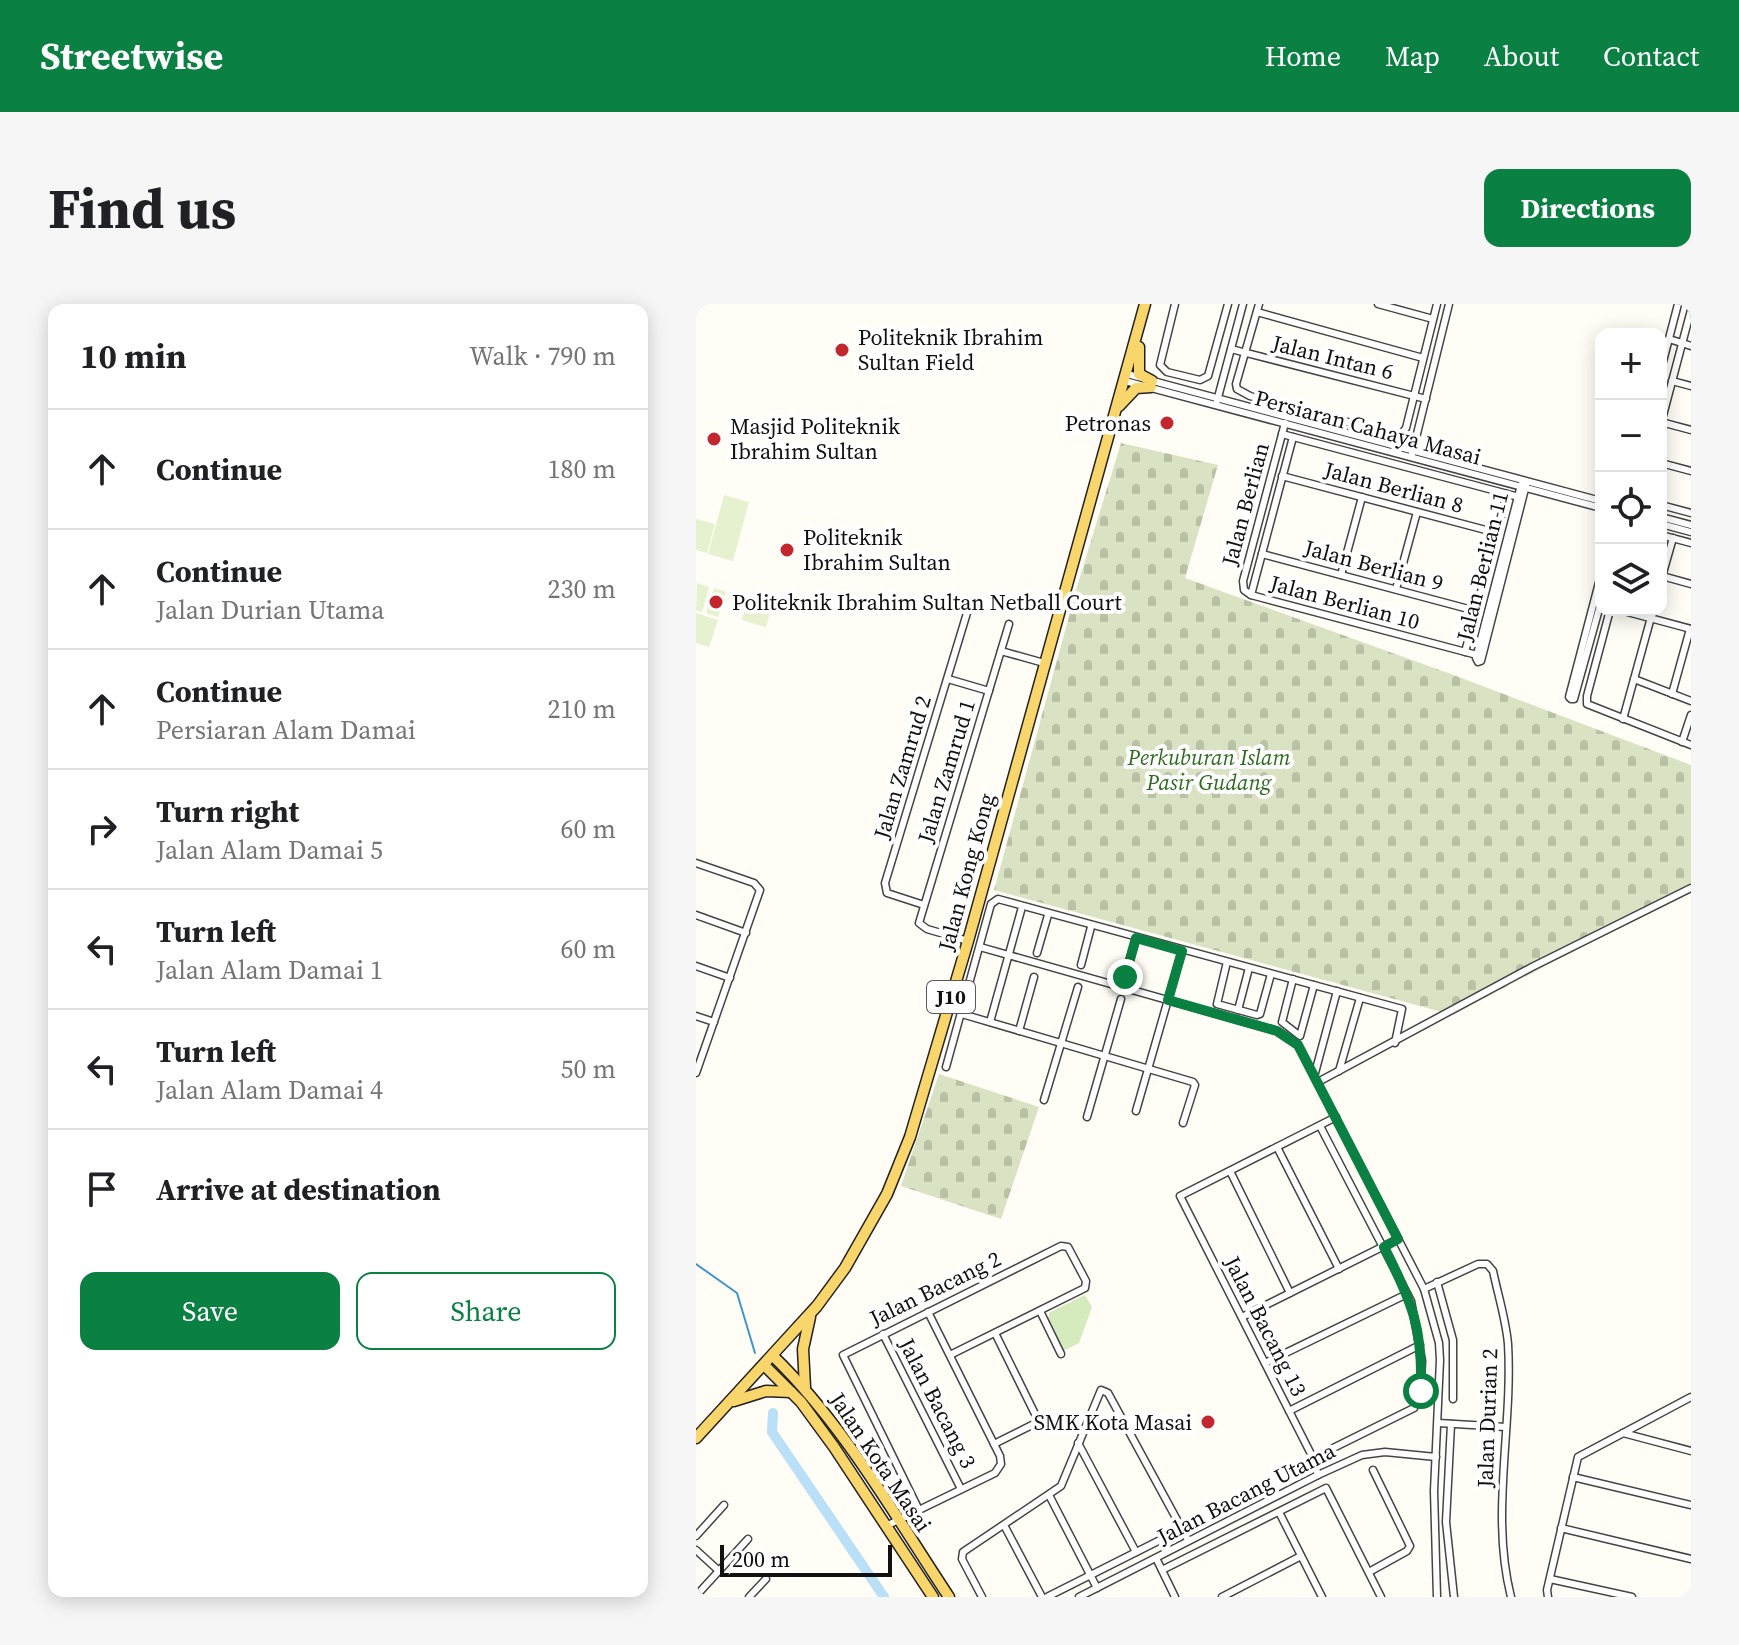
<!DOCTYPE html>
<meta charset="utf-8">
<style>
:root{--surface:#fff;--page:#f6f6f6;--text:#202124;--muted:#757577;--line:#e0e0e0;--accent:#0b8043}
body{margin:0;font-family:"Source Serif 4",serif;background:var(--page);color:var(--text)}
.controls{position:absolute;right:24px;top:24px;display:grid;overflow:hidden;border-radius:16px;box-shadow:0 4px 20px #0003}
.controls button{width:72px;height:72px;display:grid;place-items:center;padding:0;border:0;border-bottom:2px solid var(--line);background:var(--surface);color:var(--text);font:40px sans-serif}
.scale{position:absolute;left:24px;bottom:20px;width:172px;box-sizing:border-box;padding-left:8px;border:4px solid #111;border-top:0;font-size:22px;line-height:28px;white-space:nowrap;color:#111;-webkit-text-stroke:6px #fff;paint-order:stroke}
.stop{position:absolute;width:24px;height:24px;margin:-18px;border:6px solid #0b8043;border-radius:50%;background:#fff}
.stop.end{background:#0b8043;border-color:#fff;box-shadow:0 2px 8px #0008}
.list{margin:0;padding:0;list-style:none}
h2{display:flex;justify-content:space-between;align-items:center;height:104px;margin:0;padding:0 32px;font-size:34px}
h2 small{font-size:26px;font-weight:400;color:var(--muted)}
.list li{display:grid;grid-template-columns:52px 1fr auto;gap:24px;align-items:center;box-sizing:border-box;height:120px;padding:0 32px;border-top:2px solid var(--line)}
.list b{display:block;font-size:30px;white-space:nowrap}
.list p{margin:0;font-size:26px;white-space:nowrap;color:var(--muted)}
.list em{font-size:26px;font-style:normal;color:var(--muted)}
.actions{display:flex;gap:16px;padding:24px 32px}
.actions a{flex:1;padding:18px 0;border:2px solid var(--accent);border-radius:16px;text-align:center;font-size:28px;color:var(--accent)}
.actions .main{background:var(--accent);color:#fff}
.icon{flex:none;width:44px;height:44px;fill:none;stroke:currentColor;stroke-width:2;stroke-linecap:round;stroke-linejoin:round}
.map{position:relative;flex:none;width:995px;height:1293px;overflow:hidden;border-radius:16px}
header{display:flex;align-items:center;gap:48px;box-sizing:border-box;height:112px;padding:0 40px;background:var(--accent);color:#fff}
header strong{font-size:38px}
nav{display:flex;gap:44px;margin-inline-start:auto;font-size:28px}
.intro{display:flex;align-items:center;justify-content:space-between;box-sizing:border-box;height:192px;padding:0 48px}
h1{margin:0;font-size:56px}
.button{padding:20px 36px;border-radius:16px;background:var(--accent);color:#fff;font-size:28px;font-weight:700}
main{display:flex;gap:48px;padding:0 48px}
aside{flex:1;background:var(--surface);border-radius:16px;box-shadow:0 4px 20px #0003}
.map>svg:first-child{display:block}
</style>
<header>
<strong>Streetwise</strong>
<nav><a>Home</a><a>Map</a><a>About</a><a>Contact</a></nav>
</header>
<div class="intro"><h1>Find us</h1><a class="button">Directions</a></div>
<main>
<aside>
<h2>10 min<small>Walk · 790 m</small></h2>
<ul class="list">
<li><svg class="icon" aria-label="ahead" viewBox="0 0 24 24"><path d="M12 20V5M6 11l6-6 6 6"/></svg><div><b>Continue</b></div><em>180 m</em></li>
<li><svg class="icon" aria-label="ahead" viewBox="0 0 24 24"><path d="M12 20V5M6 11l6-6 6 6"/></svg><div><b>Continue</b><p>Jalan Durian Utama</p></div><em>230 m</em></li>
<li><svg class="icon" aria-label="ahead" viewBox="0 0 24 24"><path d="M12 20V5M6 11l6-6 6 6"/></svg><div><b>Continue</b><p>Persiaran Alam Damai</p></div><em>210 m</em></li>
<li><svg class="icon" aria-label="right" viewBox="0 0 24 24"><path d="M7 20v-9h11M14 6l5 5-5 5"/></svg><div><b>Turn right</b><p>Jalan Alam Damai 5</p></div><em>60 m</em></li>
<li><svg class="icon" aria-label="left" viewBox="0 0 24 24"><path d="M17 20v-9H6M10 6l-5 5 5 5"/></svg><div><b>Turn left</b><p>Jalan Alam Damai 1</p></div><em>60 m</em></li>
<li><svg class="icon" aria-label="left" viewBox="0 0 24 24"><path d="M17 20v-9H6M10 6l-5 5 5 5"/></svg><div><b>Turn left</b><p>Jalan Alam Damai 4</p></div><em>50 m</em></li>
<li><svg class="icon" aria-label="arrive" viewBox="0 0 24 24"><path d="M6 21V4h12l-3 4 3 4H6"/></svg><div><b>Arrive at destination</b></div></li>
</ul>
<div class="actions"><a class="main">Save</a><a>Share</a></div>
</aside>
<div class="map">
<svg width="995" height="1293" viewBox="0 0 995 1293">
<defs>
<pattern id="cemetery-stones" width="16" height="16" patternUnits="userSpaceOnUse" patternTransform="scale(2)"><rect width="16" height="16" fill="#d9e3c4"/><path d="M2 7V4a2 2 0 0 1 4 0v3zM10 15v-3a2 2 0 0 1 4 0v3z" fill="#b9c2a7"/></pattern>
</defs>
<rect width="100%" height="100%" fill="#fffdf5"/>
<g fill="url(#cemetery-stones)">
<path d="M425,139L522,161L489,274L763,373L995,461V585L757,711L298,586L383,276Z"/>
<path d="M243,770L343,803L305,915L205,882Z"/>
</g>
<path fill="#d5ebbd" d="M389,991L396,1003L383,1039L367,1047L351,1016L354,1008Z"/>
<g fill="#e6f2cf">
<path d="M28,191L53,198L37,257L12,250Z"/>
<path d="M0,215L19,220L11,249L0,246Z"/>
<path d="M1,279L13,283L6,308L0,306Z"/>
<path d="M18,284L30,288L22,313L10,309Z"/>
<path d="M52,295L76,302L70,323L46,316Z"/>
<path d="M0,309L22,316L13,343L0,339Z"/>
</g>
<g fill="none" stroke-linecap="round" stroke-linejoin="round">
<path stroke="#3f96cf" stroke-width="2" d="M0,960L41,989L59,1049"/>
<path stroke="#b9e0f7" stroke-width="10" d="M77,1109L76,1128L188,1293"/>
<defs>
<g id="street">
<path d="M479,0L464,61L471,68L504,76L512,72L532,0"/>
<path d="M563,0L540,80L541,85L554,92L701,131L706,129L710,124L741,0"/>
<path d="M682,0L737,15"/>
<path d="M561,8L727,54"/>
<path d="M973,35L995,42"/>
<path d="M535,45L730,95"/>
<path d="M965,65L982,0"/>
<path d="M431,70L905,197"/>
<path d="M429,77L905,204"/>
<path d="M976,77L995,82"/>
<path d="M521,97L547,0"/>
<path d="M965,118L995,126"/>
<path d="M589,119L547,277L548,286L555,291L781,351"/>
<path d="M965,119L995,6"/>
<path d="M586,130L823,193"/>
<path d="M716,150L753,0"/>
<path d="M965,159L995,167"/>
<path d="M586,172L801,229"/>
<path d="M825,181L780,354L782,358L785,357L830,181"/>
<path d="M965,201L995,209"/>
<path d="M965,213L995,221"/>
<path d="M965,220L995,228"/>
<path d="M965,231L995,239"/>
<path d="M566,250L780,307"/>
<path d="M645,271L666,193"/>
<path d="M905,271L873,393L875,395H878L905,298"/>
<path d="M966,272L995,280"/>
<path d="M965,276L977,234"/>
<path d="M700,285L721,208"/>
<path d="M555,291L597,133"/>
<path d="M914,306L891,392V400L995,441"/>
<path d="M924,306L995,325"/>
<path d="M305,347L348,359"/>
<path d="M769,348L811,190"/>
<path d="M252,375L293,387"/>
<path d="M938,375L995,397"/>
<path d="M976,390L994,325"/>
<path d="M927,415L957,306"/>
<path d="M986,438L995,411"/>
<path d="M0,559L58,579L64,586L0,769"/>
<path d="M228,601L191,589L189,579L271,309"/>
<path d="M0,611L50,629"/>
<path d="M272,637L231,625L223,619L313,320"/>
<path d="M284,643L581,727L602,741L728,985L743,1039L744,1056L738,1187L741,1293"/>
<path d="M341,649L352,611"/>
<path d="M531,658L521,700L561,711L564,710L575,670"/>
<path d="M385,661L395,623"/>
<path d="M0,662L34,674"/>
<path d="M429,673L440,634"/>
<path d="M597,675L586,718L604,732L618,681"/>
<path d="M542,706L553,664"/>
<path d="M266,710L497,778L499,781L487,819"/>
<path d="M0,712L18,718"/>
<path d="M294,718L326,603"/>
<path d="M323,727L338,673"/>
<path d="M250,763L295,600L302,595L706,705L699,739"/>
<path d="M643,767L664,694"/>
<path d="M619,769L641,687"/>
<path d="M622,778L836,663L995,584"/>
<path d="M348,796L382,683"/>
<path d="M440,807L486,647"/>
<path d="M391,813L425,695"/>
<path d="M581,843L643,965"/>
<path d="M534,867L594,989"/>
<path d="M741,978L757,1036V1095"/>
<path d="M728,985L782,960H791L797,967C802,991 810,1016 812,1040C817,1124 794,1210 815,1293"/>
<path d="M344,1007L365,1050"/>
<path d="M546,1013L702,935"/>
<path d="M187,1030L265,1185"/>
<path d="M569,1059L711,990"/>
<path d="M593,1107L724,1041"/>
<path d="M742,1119L810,1123"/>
<path d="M755,1120L750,1218L758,1293"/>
<path d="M927,1129L995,1147"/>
<path d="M382,1139L440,1248"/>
<path d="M298,1140L338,1120L341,1114L299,1029"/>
<path d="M617,1154L718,1104L724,1093L726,1057L715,997L624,822"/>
<path d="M622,1171L617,1154L484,892L640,813"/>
<path d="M877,1173L995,1201"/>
<path d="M353,1191L401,1284"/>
<path d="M223,1206L147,1051L365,942L372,943L390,977L389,984L254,1051"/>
<path d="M583,1208L626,1293"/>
<path d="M308,1221L346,1293"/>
<path d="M190,1222L299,1169L305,1160L304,1152L232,1008"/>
<path d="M865,1224L995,1255"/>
<path d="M0,1232L28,1201"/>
<path d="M0,1246L23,1267"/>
<path d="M460,1254L479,1293"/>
<path d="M466,1266L630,1184L685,1293"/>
<path d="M673,1268L711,1247L714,1242L677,1166"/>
<path d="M854,1275L936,1293"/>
<path d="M0,1292L52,1235"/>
<path d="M53,1293L70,1275"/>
<path d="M286,1293L266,1255L267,1248L365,1182L405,1086L412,1089L492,1236"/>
<path d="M351,1293L486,1225"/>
<path d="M383,1293L622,1171L666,1151L689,1148L740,1153"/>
<path d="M526,1293L605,1252"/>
<path d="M852,1293L851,1286L882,1153L995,1093"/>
</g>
<g id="primary">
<path d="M443,43V70L456,77"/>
<path d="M423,102L440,84L455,83"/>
<path d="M77,1052C148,1121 198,1210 253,1293"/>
<path d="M68,1061L105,1098L138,1143L237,1293"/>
<path d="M109,1083L107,1045L114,1013"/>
<path d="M38,1097L70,1087L95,1088"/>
<path d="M0,1134L121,1002L149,964L191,890L214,833L272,637L449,0"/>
</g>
</defs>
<use href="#street" stroke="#444" stroke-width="9"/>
<use href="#primary" stroke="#222" stroke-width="13"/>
<use href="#street" stroke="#fff" stroke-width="6"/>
<use href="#primary" stroke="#f9d66b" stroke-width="10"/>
</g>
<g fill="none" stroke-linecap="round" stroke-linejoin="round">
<path stroke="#0b8043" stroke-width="10" d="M429,673L440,634L486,647L472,696L581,727L602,741L702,935L688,943C716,998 727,1024 725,1087"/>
</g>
<g fill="#c4262e" stroke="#fff" stroke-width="3">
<circle cx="146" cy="46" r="8"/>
<circle cx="471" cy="119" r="8"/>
<circle cx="18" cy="135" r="8"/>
<circle cx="91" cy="246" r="8"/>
<circle cx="20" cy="298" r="8"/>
<circle cx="512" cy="1118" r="8"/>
</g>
<g text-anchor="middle" stroke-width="8" stroke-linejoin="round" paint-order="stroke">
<rect fill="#fff" stroke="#585858" stroke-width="2" x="231" y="677" width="48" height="32" rx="6"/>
<g font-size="20" font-weight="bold" fill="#111">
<text x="255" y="700">J10</text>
</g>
<g font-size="22" fill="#111" stroke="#fff" text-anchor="start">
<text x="162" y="41">Politeknik Ibrahim<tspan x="162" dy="25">Sultan Field</tspan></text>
<text x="455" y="127" text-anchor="end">Petronas</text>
<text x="34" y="130">Masjid Politeknik<tspan x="34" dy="25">Ibrahim Sultan</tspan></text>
<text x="107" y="241">Politeknik<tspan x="107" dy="25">Ibrahim Sultan</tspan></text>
<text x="36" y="306">Politeknik Ibrahim Sultan Netball Court</text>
<text x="496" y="1126" text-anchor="end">SMK Kota Masai</text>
</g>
<g font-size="22" fill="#111" stroke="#fff">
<text transform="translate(637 53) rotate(14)" y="8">Jalan Intan 6</text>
<text transform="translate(672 123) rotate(15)" y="8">Persiaran Cahaya Masai</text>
<text transform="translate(698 183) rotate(15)" y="8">Jalan Berlian 8</text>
<text transform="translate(549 200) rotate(-75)" y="8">Jalan Berlian</text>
<text transform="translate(678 261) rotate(15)" y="8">Jalan Berlian 9</text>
<text transform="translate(786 262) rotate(-76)" y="8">Jalan Berlian 11</text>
<text transform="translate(649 298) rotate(15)" y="8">Jalan Berlian 10</text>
<text transform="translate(206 463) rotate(-73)" y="8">Jalan Zamrud 2</text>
<text transform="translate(250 467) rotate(-73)" y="8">Jalan Zamrud 1</text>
<text transform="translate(270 568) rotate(-75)" y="8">Jalan Kong Kong</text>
<text transform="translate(239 984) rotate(-26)" y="8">Jalan Bacang 2</text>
<text transform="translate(570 1022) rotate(63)" y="8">Jalan Bacang 13</text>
<text transform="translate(242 1099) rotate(63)" y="8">Jalan Bacang 3</text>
<text transform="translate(791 1114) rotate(-88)" y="8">Jalan Durian 2</text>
<text transform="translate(185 1158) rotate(56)" y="8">Jalan Kota Masai</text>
<text transform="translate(550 1189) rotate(-27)" y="8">Jalan Bacang Utama</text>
</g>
<g font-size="22" font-style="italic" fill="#2f6b1f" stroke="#fff">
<text x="513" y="461">Perkuburan Islam<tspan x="513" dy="25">Pasir Gudang</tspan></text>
</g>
</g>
</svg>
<div class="controls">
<button>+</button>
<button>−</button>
<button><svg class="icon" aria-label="locate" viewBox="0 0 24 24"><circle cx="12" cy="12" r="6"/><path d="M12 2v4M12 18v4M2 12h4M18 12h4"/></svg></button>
<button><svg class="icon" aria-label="layers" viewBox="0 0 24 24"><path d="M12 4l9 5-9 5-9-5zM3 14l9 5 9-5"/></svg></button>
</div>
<div class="scale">200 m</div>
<div class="stop" style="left:725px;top:1087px"></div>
<div class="stop end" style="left:429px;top:673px"></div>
</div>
</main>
